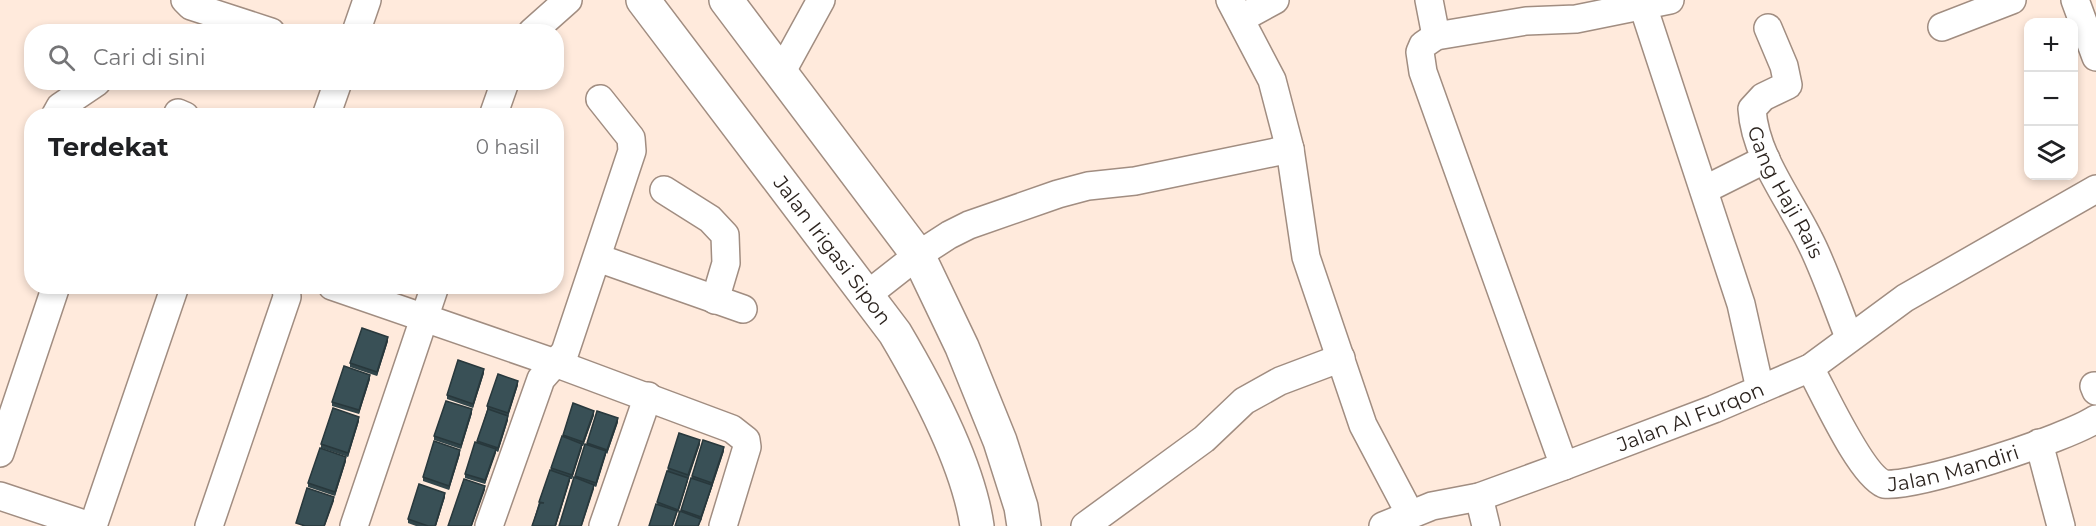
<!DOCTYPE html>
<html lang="id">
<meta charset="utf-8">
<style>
:root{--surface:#fff;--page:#f6f6f6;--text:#202124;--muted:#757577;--line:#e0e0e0}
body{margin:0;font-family:Montserrat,sans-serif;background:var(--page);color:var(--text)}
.controls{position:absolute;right:18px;top:18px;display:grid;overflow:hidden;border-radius:12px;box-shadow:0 3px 9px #0003}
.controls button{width:54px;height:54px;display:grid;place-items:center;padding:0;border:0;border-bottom:2px solid var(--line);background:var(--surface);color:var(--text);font:30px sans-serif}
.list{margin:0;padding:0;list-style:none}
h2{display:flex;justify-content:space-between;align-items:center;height:78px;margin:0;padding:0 24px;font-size:26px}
h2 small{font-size:20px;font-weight:400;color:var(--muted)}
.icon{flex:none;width:33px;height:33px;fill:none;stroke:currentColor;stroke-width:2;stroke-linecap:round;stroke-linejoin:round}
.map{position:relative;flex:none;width:2096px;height:526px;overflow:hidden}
.search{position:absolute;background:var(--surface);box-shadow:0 3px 9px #0003;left:24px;top:24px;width:540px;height:66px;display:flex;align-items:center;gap:15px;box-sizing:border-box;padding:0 21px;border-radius:24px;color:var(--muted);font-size:22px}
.panel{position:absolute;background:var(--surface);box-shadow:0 3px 9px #0003;left:24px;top:108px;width:540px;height:186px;border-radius:24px}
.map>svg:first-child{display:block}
</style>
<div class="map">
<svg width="2096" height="526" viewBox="0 0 2096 526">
<rect width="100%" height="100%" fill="#ffeadc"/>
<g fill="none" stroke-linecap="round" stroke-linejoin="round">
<defs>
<g id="minor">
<path d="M185,0L191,6L271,32"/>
<path d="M1230,0L1272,80L1290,149L1306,257L1363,425L1410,514"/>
<path d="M1429,0L1436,36"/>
<path d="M2075,0L2096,57"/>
<path d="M1643,6L1741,304L1760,389"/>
<path d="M1242,18L1275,0"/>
<path d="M1942,27L2012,0"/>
<path id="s1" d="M1768,28L1784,66L1788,85L1763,97L1752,109C1755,156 1789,198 1809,239C1825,270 1836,305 1849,337"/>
<path d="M356,32L367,0"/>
<path d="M532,32L568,0"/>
<path d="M781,73L821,0"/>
<path d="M178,113L185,116"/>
<path d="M55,116L60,107L97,82"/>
<path d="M326,116L338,82"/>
<path d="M493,116L505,82"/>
<path d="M664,190L710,219L725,235L726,263L715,300"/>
<path d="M1704,190L1766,159"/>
<path d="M598,258L743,309"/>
<path d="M332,286L555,363L732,429L746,440L747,447L723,526"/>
<path d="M867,295L918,255L949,235L969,225L1058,194L1088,186L1135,181L1290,149"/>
<path id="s2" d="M1810,368C1824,393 1860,474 1884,484C1915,488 2068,438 2096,419"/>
<path d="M2094,386L2096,391"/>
<path d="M2039,443L2061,526"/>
<path d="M0,453L56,286"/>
<path d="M1564,466L1423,72L1420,52L1423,45L1436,36L1526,21L1576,19L1670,0"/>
<path d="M0,496L90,526"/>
<path d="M1479,497L1486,526"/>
<path d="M93,526L175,286"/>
<path d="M209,526L287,297L286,286"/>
<path d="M354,526L435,286"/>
<path d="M489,526L541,379L565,352L632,151L631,138L600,99"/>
<path d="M603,526L648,396"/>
<path d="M1085,526L1204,439L1244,401L1280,381L1341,358"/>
<path id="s3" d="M1383,526L1432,506L1479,497L1564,466L1714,409L1810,368L1905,298L2096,189"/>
</g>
<g id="tertiary">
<path id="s4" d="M643,0L895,333C927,387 968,464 977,526"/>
<path d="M726,0L918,255L962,347L1000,441L1021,507L1024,526"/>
</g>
</defs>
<use href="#minor" stroke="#a18d81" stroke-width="30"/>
<use href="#tertiary" stroke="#a18d81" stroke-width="36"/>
<use href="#minor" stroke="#fff" stroke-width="27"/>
<use href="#tertiary" stroke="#fff" stroke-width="33"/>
</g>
<g fill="#31454a">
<path d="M388,341L377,376L350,367V363Z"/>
<path d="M484,373L473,408L447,399V395Z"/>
<path d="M370,379L359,414L332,406V402Z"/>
<path d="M518,385L508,416V420L498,452L496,451L485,484L465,478V474L477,443L487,410V406Z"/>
<path d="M472,413L461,449L434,440V436Z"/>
<path d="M594,415L583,446H582L572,479H570L556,526H532L539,502L563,435Z"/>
<path d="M359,421L348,457L321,448V444Z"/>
<path d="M618,422L607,454L606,453L596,487L594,486V489L575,478L587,443Z"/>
<path d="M700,444L673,526H649L657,504L668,468Z"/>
<path d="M724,451L699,526H675L681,512L692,476Z"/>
<path d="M460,454L449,490L423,481V477Z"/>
<path d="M346,461L335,496L308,487V483Z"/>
<path d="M445,497L436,526H416L408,523V519Z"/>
</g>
<g fill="#28383c">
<path d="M388,337V341L377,376V372Z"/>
<path d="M484,369V373L473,408V404Z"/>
<path d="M370,375V379L359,414V410Z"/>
<path d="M518,381V385L508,417V413Z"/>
<path d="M472,409V413L461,449V445Z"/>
<path d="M594,411V415L583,446V442Z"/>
<path d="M508,416V420L498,452V448Z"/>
<path d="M359,417V421L348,457V453Z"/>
<path d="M618,418V422L607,454V450Z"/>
<path d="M700,440V444L688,479V475Z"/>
<path d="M582,444V448L572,479V475Z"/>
<path d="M724,447V451L701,521V517Z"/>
<path d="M496,449V453L485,484V480Z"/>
<path d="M460,450V454L449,490V486Z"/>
<path d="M606,451V455L596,487V483Z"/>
<path d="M346,457V461L335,496V492Z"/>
<path d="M570,477V481L556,526H555Z"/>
<path d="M688,478V481L678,514V510Z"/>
<path d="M594,485V489L582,526H581Z"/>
<path d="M485,486V490L472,526H471Z"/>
<path d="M445,493V497L436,526H435Z"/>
<path d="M334,497V501L325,526H324Z"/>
</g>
<g fill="#395056" stroke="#28383c" stroke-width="1.5">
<path d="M362,328L388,337L377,372L350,363Z"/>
<path d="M458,360L484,369L473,404L447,395Z"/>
<path d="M344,366L370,375L359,410L332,402Z"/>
<path d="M498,374L518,381L508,413L487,406Z"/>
<path d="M446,401L472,409L461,445L434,436Z"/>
<path d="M573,403L594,411L583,442L563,435Z"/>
<path d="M333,408L359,417L348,453L321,444Z"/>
<path d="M488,409L508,416L498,448L477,441Z"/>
<path d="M597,411L618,418L607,450L587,443Z"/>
<path d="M679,433L700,440L688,475L668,468Z"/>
<path d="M562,436L582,444L572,475L551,468Z"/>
<path d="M703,440L724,447L712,483L692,476Z"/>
<path d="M434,441L460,450L449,486L423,477Z"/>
<path d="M475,442L496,449L485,480L465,474Z"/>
<path d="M585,444L606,451L596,483L575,476Z"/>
<path d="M320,448L346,457L335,492L308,483Z"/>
<path d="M550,470L570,477L555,526H532L540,503H544L539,502Z"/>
<path d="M667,471L688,478L678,510L657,502Z"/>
<path d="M574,477L594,485L581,526H559Z"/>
<path d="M691,478L712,485L701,517L681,510Z"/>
<path d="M464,479L485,486L471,526H448Z"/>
<path d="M419,484L445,493L435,526H428L408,519Z"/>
<path d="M307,488L334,497L324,526H305L296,523Z"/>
<path d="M656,504L677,511L672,526H649Z"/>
<path d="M680,511L701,519L698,526H675Z"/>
</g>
<g text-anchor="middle" stroke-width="6" stroke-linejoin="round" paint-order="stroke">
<g font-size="20" fill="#2c241f" stroke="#fff">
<text dy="7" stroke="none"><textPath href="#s1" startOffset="195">Gang Haji Rais</textPath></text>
<text dy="7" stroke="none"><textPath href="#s4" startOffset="314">Jalan Irigasi Sipon</textPath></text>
<text dy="7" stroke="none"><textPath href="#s3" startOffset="327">Jalan Al Furqon</textPath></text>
<text dy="7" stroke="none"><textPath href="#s2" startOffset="210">Jalan Mandiri</textPath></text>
</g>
</g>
</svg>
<div class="controls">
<button>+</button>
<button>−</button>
<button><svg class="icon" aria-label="layers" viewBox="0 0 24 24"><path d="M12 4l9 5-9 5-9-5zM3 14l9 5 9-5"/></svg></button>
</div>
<div class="search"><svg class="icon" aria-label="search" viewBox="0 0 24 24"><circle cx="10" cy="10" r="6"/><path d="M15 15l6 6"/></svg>Cari di sini</div>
<section class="panel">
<h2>Terdekat<small>0 hasil</small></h2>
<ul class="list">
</ul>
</section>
</div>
